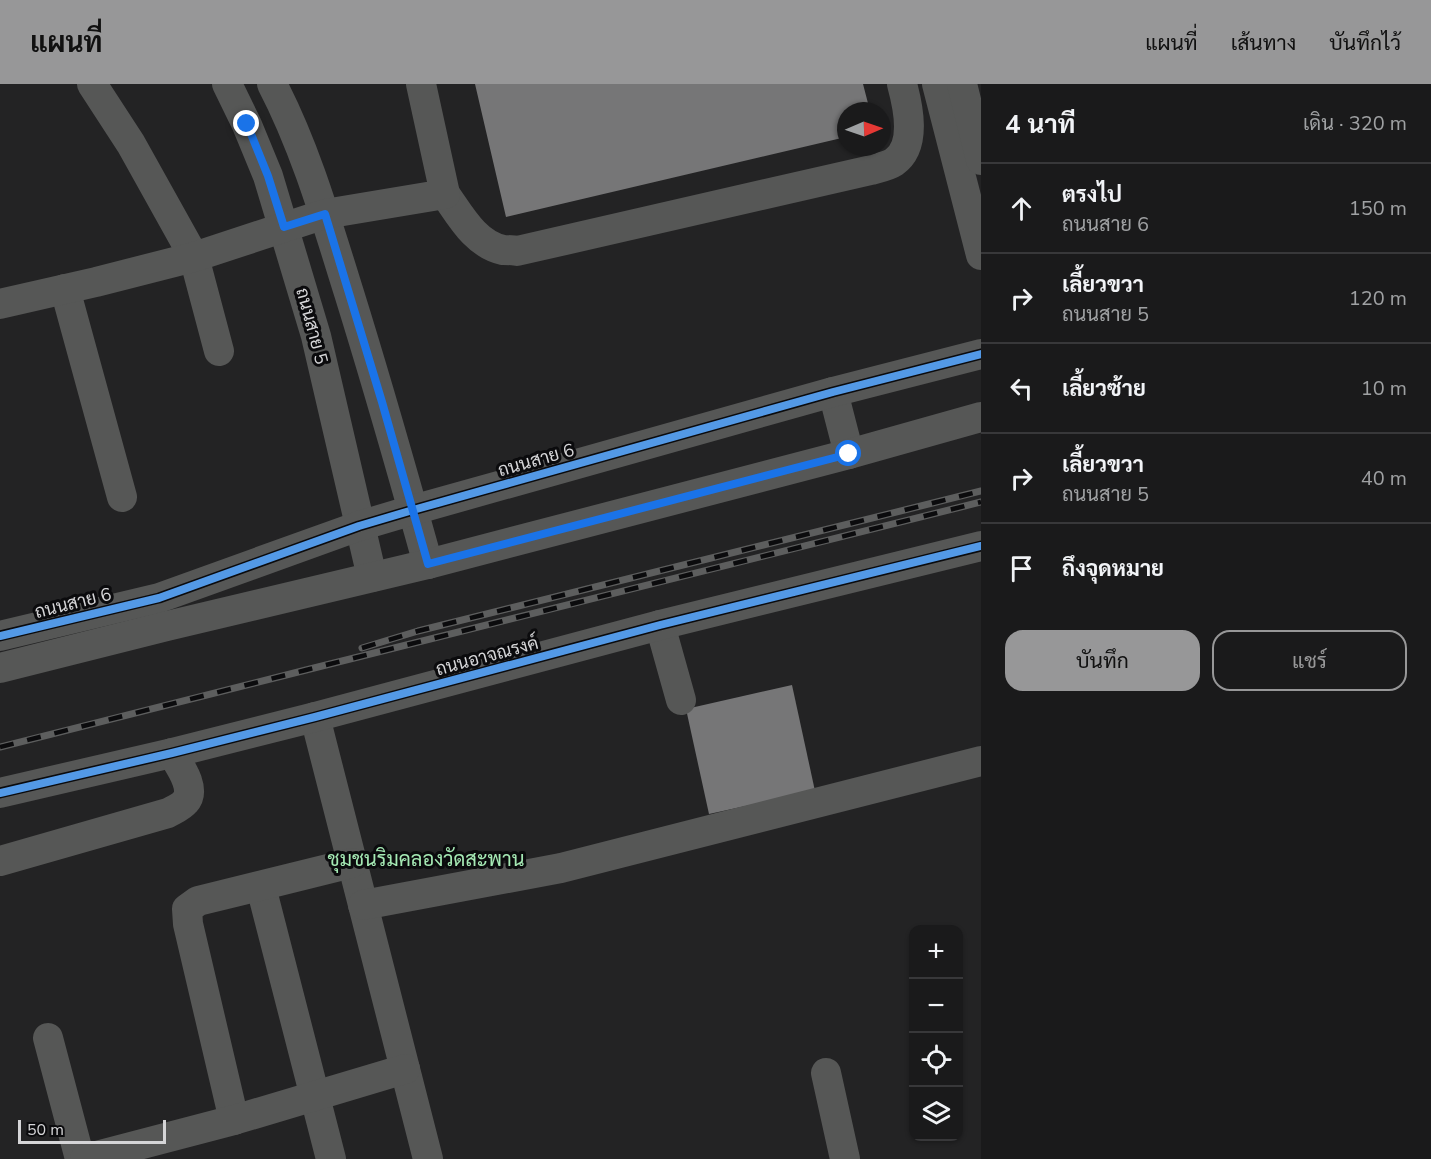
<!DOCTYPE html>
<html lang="th">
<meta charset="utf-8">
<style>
:root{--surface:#1a1a1b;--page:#272728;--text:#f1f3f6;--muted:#9fa1a3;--line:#38383a;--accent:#979798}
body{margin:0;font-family:"Nunito Sans",Sarabun,sans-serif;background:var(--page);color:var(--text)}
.controls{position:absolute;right:18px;bottom:18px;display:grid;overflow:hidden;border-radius:12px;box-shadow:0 2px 4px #0004}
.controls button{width:54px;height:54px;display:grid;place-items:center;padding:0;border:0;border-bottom:2px solid var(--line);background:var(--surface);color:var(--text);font:30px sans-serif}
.compass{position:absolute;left:837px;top:18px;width:54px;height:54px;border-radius:50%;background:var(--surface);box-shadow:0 2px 4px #0004;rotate:88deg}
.scale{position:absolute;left:18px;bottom:15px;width:148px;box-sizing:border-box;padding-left:6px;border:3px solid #d5d5d7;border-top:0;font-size:16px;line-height:21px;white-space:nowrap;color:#d5d5d7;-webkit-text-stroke:4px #0b0b0d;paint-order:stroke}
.stop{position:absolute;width:18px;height:18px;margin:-14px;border:4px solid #1a73e8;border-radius:50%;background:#fff}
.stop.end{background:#1a73e8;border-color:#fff;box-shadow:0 2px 6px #0008}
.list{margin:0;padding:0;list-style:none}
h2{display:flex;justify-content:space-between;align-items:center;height:78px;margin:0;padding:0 24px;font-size:26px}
h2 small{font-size:20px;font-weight:400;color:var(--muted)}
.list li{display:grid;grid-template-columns:39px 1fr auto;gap:18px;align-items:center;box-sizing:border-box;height:90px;padding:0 24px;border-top:2px solid var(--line)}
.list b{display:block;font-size:22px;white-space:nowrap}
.list p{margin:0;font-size:20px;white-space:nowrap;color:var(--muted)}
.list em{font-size:20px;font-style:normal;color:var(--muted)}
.actions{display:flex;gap:12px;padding:18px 24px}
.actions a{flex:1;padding:14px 0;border:2px solid var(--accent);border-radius:18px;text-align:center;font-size:21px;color:var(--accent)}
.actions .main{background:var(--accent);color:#111}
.icon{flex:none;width:33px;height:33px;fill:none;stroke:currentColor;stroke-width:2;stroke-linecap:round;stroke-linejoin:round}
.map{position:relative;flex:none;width:981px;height:1075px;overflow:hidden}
header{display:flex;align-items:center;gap:36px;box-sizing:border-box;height:84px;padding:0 30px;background:var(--accent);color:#111}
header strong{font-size:28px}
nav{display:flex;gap:33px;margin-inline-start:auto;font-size:21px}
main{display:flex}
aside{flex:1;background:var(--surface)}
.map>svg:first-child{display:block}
</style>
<header>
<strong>แผนที่</strong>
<nav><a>แผนที่</a><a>เส้นทาง</a><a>บันทึกไว้</a></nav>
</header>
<main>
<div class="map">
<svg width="981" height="1075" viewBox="0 0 981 1075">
<rect width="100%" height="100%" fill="#232324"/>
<g fill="#767677">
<path d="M475,0H863L870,27H846V53L506,133Z"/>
<path d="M792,601L815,707L709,730L686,625Z"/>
</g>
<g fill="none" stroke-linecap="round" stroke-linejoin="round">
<g stroke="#565756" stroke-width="30">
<path d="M92,0L131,60L194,173L219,267"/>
<path d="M227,0L247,41L268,92L316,252L372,493"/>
<path d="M272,0C306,65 327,139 349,209C377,299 403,390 428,480"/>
<path d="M937,0L981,171"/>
<path d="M962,0L981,76"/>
<path d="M445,110C460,131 475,160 503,166C508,166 513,166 517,167L871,86C878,84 888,82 894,78C917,62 908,22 902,0"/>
<path d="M65,205L122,413"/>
<path d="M0,220L96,198L194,173L325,130L445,110L421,0"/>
<path d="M833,308L849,370"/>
<path d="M660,541L681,616"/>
<path d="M0,552L159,514L359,442L413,426L833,308L981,270"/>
<path d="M0,584L167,542L428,480L849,370L981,333"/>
<path d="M315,633L428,1075"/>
<path d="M0,709L172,669L315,633L660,541L981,462"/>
<path d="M0,777L168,729C173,726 181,723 185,718C197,705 179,681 172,669"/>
<path d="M261,803L331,1075"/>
<path d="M363,821L561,784L981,677"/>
<path d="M48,954L80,1075"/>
<path d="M826,989L845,1075"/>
<path d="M234,1036L188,840L187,825L198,817L352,779"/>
<path d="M85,1075L234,1036L405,985"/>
</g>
<defs>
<g id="rail">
<path d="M362,564L418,547L981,407"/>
<path d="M0,663L306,586L981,418"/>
</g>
</defs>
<use href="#rail" stroke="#5d5e5e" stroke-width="7"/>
<use href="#rail" stroke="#0b0b0d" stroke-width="4.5" stroke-dasharray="14" stroke-linecap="butt"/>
<defs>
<g id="cycleway">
<path d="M0,552L159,514L359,442L413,426L833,308L981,270"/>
<path d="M0,709L172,669L315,633L660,541L981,462"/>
</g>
</defs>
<use href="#cycleway" stroke="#0b0b0d" stroke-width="11"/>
<use href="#cycleway" stroke="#5399e6" stroke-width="8"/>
</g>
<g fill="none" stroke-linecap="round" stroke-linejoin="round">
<path stroke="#1a73e8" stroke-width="8" d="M247,40L268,92L284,143L325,130L382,318L428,480L849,370"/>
</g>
<g text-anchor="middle" stroke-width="6" stroke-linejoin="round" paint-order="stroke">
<g font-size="18" fill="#d5d5d7" stroke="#0b0b0d">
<text transform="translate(312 242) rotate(75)" y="6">ถนนสาย 5</text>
<text transform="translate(536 376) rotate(-16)" y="6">ถนนสาย 6</text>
<text transform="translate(73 519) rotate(-14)" y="6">ถนนสาย 6</text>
<text transform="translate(487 572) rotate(-15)" y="6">ถนนอาจณรงค์</text>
</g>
<g font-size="20" fill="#a5e9b4" stroke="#0b0b0d">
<text x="426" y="782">ชุมชนริมคลองวัดสะพาน</text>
</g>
</g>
</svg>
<div class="controls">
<button>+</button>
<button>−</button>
<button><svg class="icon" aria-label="locate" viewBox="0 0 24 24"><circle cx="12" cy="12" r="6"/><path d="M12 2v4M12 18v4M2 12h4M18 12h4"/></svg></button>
<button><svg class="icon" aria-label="layers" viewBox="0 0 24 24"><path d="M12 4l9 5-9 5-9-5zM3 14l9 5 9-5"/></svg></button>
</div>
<svg class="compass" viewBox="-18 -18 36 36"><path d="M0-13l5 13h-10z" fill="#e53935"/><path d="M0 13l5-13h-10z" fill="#9fa1a3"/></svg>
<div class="scale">50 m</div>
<div class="stop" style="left:849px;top:370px"></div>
<div class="stop end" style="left:247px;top:40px"></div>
</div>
<aside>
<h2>4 นาที<small>เดิน · 320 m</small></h2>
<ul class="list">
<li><svg class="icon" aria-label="ahead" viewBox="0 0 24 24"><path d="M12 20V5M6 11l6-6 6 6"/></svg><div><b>ตรงไป</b><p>ถนนสาย 6</p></div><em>150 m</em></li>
<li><svg class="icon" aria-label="right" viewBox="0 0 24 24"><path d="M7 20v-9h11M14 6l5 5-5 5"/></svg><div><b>เลี้ยวขวา</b><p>ถนนสาย 5</p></div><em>120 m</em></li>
<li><svg class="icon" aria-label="left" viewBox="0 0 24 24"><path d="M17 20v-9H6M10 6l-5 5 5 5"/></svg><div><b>เลี้ยวซ้าย</b></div><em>10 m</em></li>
<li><svg class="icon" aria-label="right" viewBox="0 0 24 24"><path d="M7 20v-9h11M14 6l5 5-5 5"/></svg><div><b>เลี้ยวขวา</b><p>ถนนสาย 5</p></div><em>40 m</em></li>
<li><svg class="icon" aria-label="arrive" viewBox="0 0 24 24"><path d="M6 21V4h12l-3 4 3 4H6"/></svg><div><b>ถึงจุดหมาย</b></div></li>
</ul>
<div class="actions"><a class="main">บันทึก</a><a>แชร์</a></div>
</aside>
</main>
